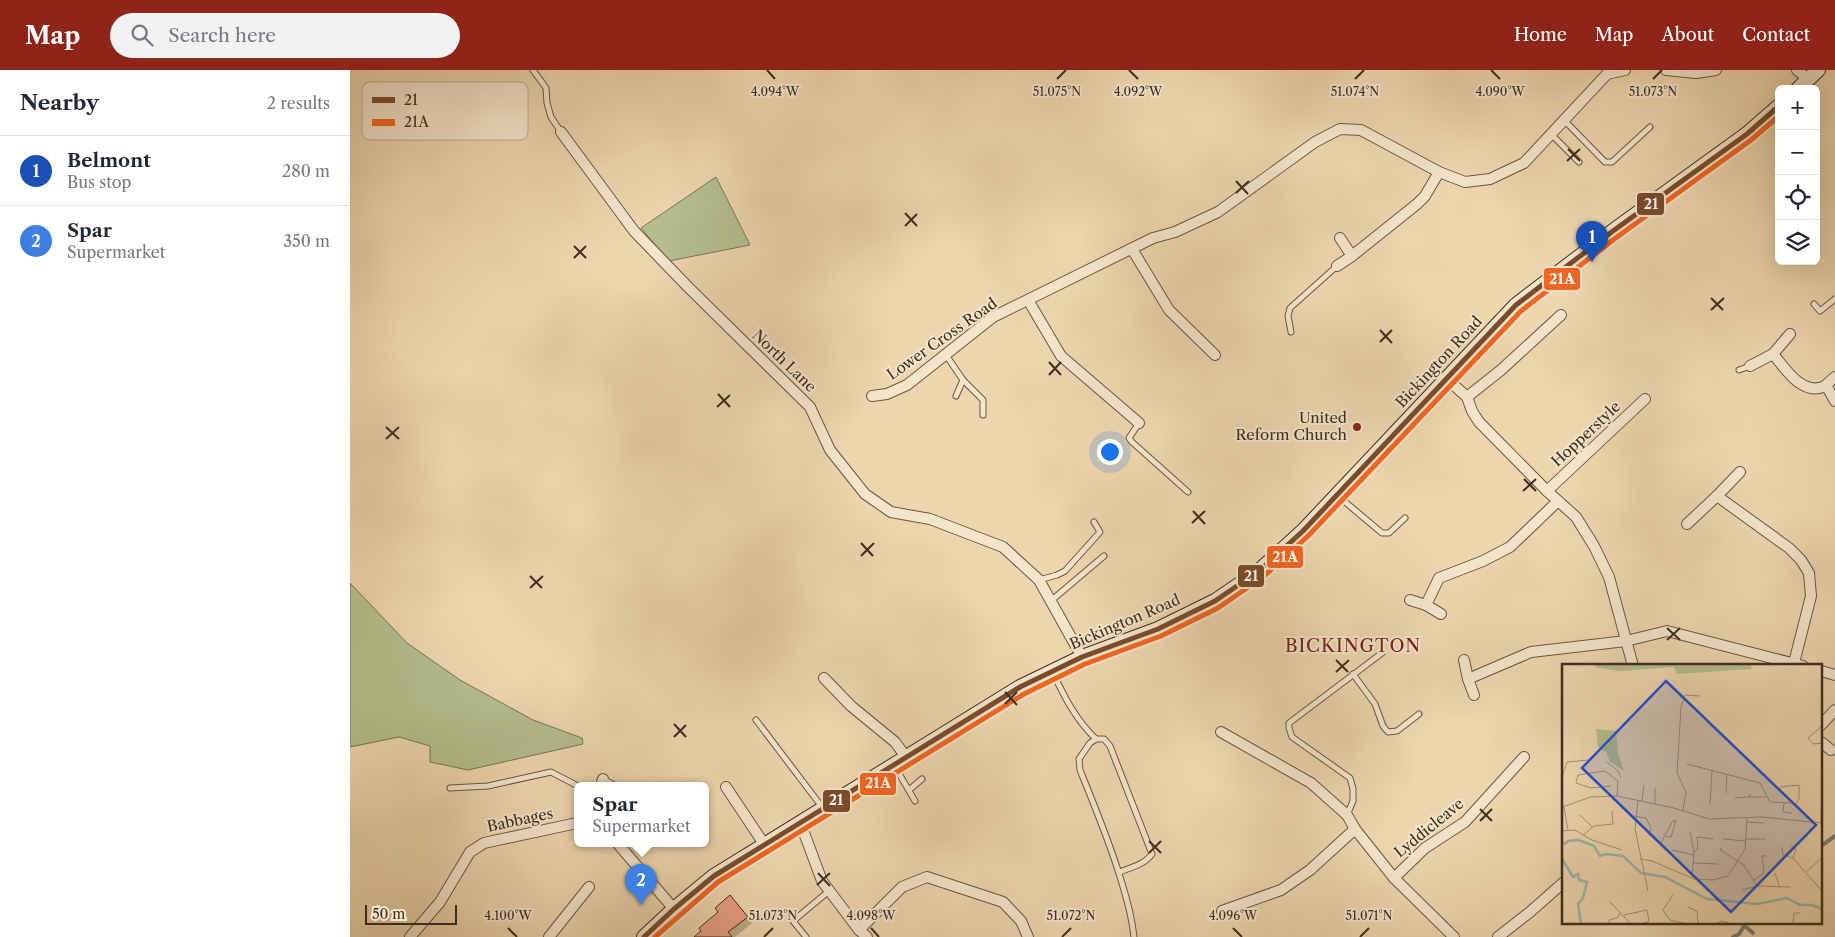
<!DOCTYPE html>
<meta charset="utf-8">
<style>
:root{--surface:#fff;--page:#f2f2f3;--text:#1f2937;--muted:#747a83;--line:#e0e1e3;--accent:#8f2418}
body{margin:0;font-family:"Libre Caslon Text",serif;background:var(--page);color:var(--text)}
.controls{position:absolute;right:15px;top:15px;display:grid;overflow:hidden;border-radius:8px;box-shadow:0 5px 20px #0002}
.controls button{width:45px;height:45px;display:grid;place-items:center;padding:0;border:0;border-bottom:1px solid var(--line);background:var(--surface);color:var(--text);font:25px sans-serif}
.scale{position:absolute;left:15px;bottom:12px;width:92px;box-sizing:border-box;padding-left:5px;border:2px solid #3d2e1f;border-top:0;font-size:14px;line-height:18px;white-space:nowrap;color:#3d2e1f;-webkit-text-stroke:4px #f3e4ca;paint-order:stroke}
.you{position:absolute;left:759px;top:381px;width:18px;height:18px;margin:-12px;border:4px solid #fff;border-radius:50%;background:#1a73e8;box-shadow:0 0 0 8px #1a73e833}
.badge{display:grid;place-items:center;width:32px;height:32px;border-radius:50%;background:var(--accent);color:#fff;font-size:16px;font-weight:700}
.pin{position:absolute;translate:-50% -41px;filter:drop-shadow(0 1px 2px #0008)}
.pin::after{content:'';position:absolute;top:26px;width:18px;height:15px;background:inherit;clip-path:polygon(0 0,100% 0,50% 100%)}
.popup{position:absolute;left:224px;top:712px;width:135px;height:65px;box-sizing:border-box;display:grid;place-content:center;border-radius:8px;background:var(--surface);filter:drop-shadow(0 1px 4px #0005);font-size:16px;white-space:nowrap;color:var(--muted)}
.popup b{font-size:19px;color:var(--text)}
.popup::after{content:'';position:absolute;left:50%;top:100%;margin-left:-10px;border:10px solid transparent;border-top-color:var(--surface)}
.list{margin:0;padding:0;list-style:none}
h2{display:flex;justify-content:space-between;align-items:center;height:65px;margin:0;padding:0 20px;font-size:21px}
h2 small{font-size:16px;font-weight:400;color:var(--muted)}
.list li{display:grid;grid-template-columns:32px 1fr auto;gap:15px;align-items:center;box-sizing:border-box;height:70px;padding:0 20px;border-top:1px solid var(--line)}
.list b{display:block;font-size:19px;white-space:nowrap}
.list p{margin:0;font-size:16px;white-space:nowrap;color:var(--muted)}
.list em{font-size:16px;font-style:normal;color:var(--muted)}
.icon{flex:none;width:28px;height:28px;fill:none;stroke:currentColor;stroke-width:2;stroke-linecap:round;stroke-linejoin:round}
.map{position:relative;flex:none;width:1485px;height:867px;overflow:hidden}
header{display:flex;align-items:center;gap:30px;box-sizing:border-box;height:70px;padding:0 25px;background:var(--accent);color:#fff}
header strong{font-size:24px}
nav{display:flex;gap:28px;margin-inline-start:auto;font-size:18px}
.search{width:350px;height:45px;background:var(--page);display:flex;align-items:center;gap:12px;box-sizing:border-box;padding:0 18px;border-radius:28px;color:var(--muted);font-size:19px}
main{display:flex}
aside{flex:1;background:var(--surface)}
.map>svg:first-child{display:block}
</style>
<header>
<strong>Map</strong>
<div class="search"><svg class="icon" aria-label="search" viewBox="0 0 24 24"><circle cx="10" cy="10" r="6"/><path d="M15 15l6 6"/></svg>Search here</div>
<nav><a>Home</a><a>Map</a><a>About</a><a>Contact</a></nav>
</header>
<main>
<aside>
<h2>Nearby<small>2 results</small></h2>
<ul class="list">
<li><span class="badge" style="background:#1a4fb4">1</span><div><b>Belmont</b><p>Bus stop</p></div><em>280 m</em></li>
<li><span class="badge" style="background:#3f7fe0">2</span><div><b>Spar</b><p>Supermarket</p></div><em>350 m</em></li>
</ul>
</aside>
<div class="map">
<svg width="1485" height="867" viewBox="0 0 1485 867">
<rect width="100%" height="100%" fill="#edd5ad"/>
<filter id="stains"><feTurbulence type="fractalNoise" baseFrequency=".004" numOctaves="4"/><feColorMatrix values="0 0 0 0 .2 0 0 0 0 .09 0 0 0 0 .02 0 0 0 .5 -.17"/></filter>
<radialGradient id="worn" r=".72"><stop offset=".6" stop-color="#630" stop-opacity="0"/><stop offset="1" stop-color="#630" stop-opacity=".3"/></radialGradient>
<g fill="#b4be8d" stroke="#787656">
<path d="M366,107L400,175L319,191L291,158Z"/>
<path d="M0,513L57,573L110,610L183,650L232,668L233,674L118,700L80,692V676L49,667L0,677Z"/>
</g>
<path fill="#0003" d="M386,832L402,853L385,867H347Z"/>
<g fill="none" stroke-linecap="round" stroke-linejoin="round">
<g stroke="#748174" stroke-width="4">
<path d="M1471,776L1485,766"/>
<path d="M1395,856L1403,863"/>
<path d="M1383,867L1389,864L1396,853"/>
</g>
</g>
<path fill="#e49d80" stroke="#3d2e1f" d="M380,825L398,847L378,862L382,867H344L351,861L349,858L368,842L365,838Z"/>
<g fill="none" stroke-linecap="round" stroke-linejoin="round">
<defs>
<g id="lane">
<path d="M183,0L196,18L197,33L201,47L211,62"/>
<path d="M1214,50L1255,92H1262L1300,57"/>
<path d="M1201,64L1229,92"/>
<path d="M1464,234L1470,241L1485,229"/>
<path d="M941,262L938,246L940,238L987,196"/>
<path d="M596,285L613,310L633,330V345"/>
<path d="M1389,300L1400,296"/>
<path d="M606,326L613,310"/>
<path d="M789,353L779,368L782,372L838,422"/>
<path d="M988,426L1032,463H1039L1055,448"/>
<path d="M689,510L707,505L715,501L750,462L744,452"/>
<path d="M702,530L754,486"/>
<path d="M703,603C715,628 726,650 746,669"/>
<path d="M1003,604L1025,634L1033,656L1038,662L1047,661L1069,644"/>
<path d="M406,650L472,737"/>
<path d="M544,695L565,731"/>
<path d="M253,709L266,716"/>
<path d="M100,718L138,716L201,702L228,716"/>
<path d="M559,720L572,709"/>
<path d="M997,745L1003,731V719L1000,708L942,667L939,658V653L1032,583"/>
<path d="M769,802C780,798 794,795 802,784L760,676L754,669H746L740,673L729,689L730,700C745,737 760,773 771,810C777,829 782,847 784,867"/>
<path d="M456,867L443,851L479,821"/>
</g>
<g id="street">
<path d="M1316,0L1346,3L1366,0"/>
<path d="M1447,0L1458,9"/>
<path d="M211,62L284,161L338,217L460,337L480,380L515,424L541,442L580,449L653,477L689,510L732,587"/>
<path d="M782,179L819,240L865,285"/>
<path d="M1002,186L1067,134L1075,126L1089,102"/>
<path d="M987,196L1002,186L990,168"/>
<path d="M678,230L711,286L789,353"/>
<path d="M1423,284C1435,298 1451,325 1473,317C1477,315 1481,310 1485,307"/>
<path d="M1400,296L1423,284L1440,264"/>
<path d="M1096,308L1117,327L1122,341L1129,352L1197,421L1226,447L1244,476L1259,507L1283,596"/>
<path d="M1476,315L1485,331"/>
<path d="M522,326L537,324L557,315L643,247L803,168L825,162L868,142L965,72L990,59L1011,60L1089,102L1115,112L1140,109L1174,93L1257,4L1275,0"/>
<path d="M1117,327L1151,300L1211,245"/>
<path d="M1390,402L1367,426L1439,478L1451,490L1459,503L1461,526L1444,593"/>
<path d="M1197,421L1295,329"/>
<path d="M1337,454L1367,426"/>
<path d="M1060,530L1076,535L1091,544"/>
<path d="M1076,535L1089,508L1133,491L1160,477L1208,431"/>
<path d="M1114,590L1118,609L1181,582L1276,571L1317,561L1453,596"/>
<path d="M1471,601L1485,605"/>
<path d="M474,608L501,636L545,672L556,687"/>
<path d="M1118,609L1124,625"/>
<path d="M1471,655L1485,640"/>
<path d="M871,662L961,713L997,745L1005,759L1044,808L1104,867"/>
<path d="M1471,672L1481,680"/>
<path d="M251,716L253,709"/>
<path d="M376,717L414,774"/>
<path d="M450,752L472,811L509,860L517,867"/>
<path d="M268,774L324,839"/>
<path d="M1044,808L1075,778L1115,752L1174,687"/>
<path d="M872,841L931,820L960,800L1005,759"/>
<path d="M509,860L552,817L577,807L653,832L671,851L678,867"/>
<path d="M60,867L90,832L120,782L134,773L227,753"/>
<path d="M199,867L239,817"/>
<path d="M1148,867L1180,842L1214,812"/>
</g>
<g id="secondary">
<path d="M1448,19L1468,0"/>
<path d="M294,867L324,839L364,806L670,617L732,587L808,559L865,531L909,501L953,461L1166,235L1263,161L1397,64L1429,36"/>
</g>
</defs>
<use href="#lane" stroke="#695842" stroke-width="7"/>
<use href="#street" stroke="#695842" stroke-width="12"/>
<use href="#secondary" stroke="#3d2e1f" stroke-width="16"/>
<use href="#lane" stroke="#f3e4ca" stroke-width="5"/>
<use href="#street" stroke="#f3e4ca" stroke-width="10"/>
<use href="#secondary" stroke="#f3e4ca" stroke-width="14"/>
<defs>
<path id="bus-1" d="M294,867L324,839L364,806L670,617L732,587L808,559L865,531L909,501L953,461L1166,235L1263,161L1397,64L1429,36"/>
<path id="bus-2" d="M305,867L368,812L674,624L735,594L811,566L868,538L913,507L958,466L1171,241L1267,167L1401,70L1429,46"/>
</defs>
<use href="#bus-1" stroke="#f3e4ca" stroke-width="9"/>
<use href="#bus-2" stroke="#f3e4ca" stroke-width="9"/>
<use href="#bus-1" stroke="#7a4b2a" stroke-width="5"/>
<use href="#bus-2" stroke="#f26522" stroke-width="5"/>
</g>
<path fill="none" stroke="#3d2e1f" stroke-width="2" d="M417,0L425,9M779,0L788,9M1141,0L1150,9M707,9L716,0M1005,9L1014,0M1303,9L1312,0M1218,79L1230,91M1217,91L1230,79M886,111L898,124M886,123L899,111M555,143L567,156M555,156L567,144M224,176L236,188M224,188L236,176M1361,228L1373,240M1361,240L1374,228M1030,260L1042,273M1030,272L1042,260M699,292L711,305M699,305L711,292M368,324L380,337M367,337L380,325M36,357L49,369M36,369L49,357M1174,409L1186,421M1173,421L1186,409M843,441L855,454M842,453L855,441M511,473L523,486M511,486L524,473M180,506L192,518M180,518L193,506M1317,558L1330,570M1317,570L1330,558M986,590L998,602M986,602L999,590M655,622L667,635M655,634L667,622M324,654L336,667M324,667L336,655M1130,739L1142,751M1130,751L1142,739M799,771L811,783M799,783L811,771M468,803L480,816M467,815L480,803M158,858L167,867M521,858L529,867M883,858L892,867M414,867L423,858M712,867L721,858M1010,867L1019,858"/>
<circle fill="#8f2418" stroke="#f3e4ca" stroke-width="2" cx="1007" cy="357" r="5"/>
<g text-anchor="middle" stroke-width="4" stroke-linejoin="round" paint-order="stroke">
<g font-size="15" fill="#3d2e1f" stroke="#f3e4ca">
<text transform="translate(592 269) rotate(-35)" y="5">Lower Cross Road</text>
<text transform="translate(434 291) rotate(44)" y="5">North Lane</text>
<text transform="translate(1089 292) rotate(-47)" y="5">Bickington Road</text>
<text transform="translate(1236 364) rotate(-43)" y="5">Hopperstyle</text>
<text transform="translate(775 552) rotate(-23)" y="5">Bickington Road</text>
<text transform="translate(170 750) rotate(-12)" y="5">Babbages</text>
<text transform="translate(1079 758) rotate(-39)" y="5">Lyddicleave</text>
</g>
<g font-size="15" fill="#3d2e1f" stroke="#f3e4ca" text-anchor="end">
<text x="997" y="353">United<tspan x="997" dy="17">Reform Church</tspan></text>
</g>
<g font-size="18" letter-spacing="1" fill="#7a1f14" stroke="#f3e4ca">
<text x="1003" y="582">BICKINGTON</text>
</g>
</g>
<g transform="translate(1212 594)">
<rect width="260" height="260" fill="#edd5ad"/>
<path d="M32,0H188L190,5L115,10L112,3L59,7L35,4ZM34,65L54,67L56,89L62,107L48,98L44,88L36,83Z" fill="#b4be8d"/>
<path fill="none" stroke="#99b8ac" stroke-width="2.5" d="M0,178L3,180L6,177L17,176L32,182L38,192L44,190L61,192L79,209L103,213L145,235L195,240L225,234L238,241H250L260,245M0,195L11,213L16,210L17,216L25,218L21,234L16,240L19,260"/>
<path fill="none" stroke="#a79274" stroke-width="1" d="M260,62L246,74L251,80L260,79M45,98L56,107L59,114M125,100L198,119L208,138L230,139L250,157M0,113L5,98L27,96M49,122L29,124L14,119L16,111L43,107L56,117L55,132M218,123L237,121V134L234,141M93,124V140M164,129L165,110M187,133H204M173,134L187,133L188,130M76,137L73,165L86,227M80,137L82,121M222,139L221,148L230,149M148,140L150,106M0,143L29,133L55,132L112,144L147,155L199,153L260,159M2,143L6,166M121,147L124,128L115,109L119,43L123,31L138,32M18,151L30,163M72,152L84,154L89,164L87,172M185,158L202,159M259,159L260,119M0,167L13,166L30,176L60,186M128,168L132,188L130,214M21,171L32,162L51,160L50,147M161,175L184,177M184,175H203M98,181L110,158L114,156L109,173L104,172M229,182L234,185L231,194M220,183L221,191L231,194L260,227M159,184L158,186L182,201L195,222M110,186L132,191M132,188L136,185L135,173L151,175M78,195L90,197L132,215L151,216L166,212L183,185L185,154M131,199L156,200M245,207L260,194M213,209L218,224M192,216L202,209L200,192H205M180,226L195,222L229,223M47,237L69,260M126,243L135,247L136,259M101,246L108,256L125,260M101,246L111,231M62,251L85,246L87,257L79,260M48,260L47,256L55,254L58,249M154,260L160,257L169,260M231,260L232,249H238"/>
<path fill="#1d4ed8" fill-opacity="0.15" stroke="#1d4ed8" stroke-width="2.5" d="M104,17L254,161L169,248L20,104Z"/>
<rect width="260" height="260" fill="none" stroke="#3d2e1f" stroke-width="2.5"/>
</g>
<rect x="12" y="12" width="166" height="58" rx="8" fill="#f3e4ca" stroke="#bcad97" stroke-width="1"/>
<rect x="22" y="27" width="23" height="6" fill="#7a4b2a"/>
<rect x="22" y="49" width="23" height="7" fill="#f26522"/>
<g font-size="14" fill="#3d2e1f">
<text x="54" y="35">21</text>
<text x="54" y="57">21A</text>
</g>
<g font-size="12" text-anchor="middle" fill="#3d2e1f" stroke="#f3e4ca" stroke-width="4" stroke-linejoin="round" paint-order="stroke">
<text x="707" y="26">51.075°N</text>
<text x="1005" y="26">51.074°N</text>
<text x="1303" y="26">51.073°N</text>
<text x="425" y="26">4.094°W</text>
<text x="788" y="26">4.092°W</text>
<text x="1150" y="26">4.090°W</text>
<text x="158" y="850">4.100°W</text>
<text x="521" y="850">4.098°W</text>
<text x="883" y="850">4.096°W</text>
<text x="423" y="850">51.073°N</text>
<text x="721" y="850">51.072°N</text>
<text x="1019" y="850">51.071°N</text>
</g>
<g stroke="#f3e4ca" stroke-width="2">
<rect x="1286" y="122" width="29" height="24" rx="5" fill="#7a4b2a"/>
<rect x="1193" y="197" width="38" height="24" rx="5" fill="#f26522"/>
<rect x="916" y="475" width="38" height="24" rx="5" fill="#f26522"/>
<rect x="887" y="494" width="28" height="24" rx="5" fill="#7a4b2a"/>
<rect x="509" y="702" width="38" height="24" rx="5" fill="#f26522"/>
<rect x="472" y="719" width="29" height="24" rx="5" fill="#7a4b2a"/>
</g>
<g font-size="14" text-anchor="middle" font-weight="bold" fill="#fff">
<text x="1301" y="139">21</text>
<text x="1212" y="214">21A</text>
<text x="935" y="492">21A</text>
<text x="901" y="511">21</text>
<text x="528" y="718">21A</text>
<text x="486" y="735">21</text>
</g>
<rect width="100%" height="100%" filter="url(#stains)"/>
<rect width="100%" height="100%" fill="url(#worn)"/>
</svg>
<div class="controls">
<button>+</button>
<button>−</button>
<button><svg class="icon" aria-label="locate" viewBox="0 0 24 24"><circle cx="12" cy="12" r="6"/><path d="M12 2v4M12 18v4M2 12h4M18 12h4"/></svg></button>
<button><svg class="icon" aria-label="layers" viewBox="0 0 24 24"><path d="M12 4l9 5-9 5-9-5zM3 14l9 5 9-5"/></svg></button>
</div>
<div class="scale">50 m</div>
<div class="you"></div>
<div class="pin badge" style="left:1242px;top:192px;background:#1a4fb4">1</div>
<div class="pin badge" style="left:291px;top:835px;background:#3f7fe0">2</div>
<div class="popup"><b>Spar</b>Supermarket</div>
</div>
</main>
